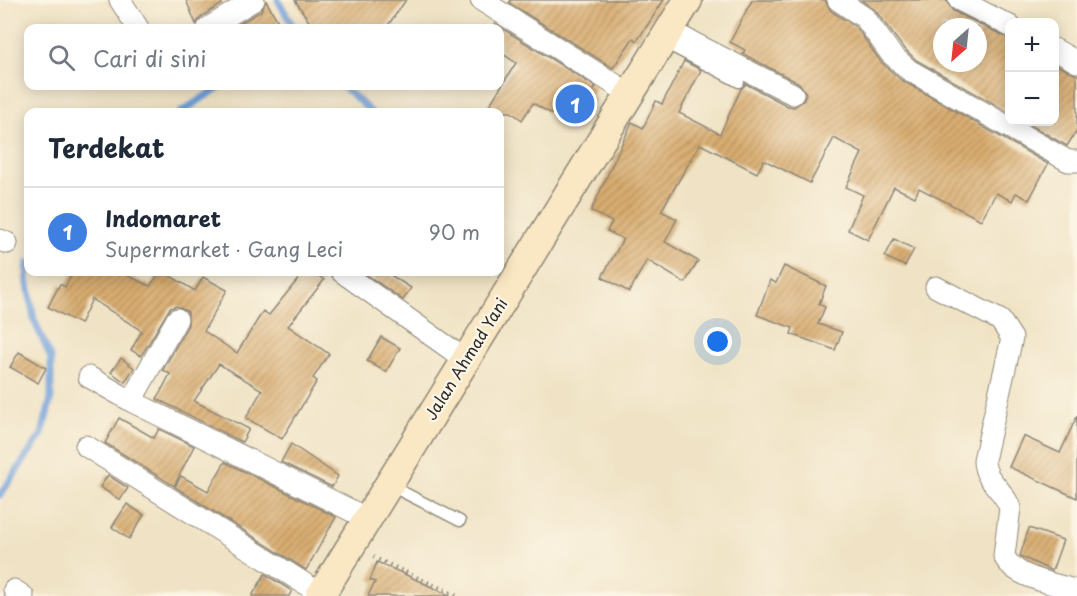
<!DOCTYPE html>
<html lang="id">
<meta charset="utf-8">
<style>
:root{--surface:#fff;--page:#f6f6f7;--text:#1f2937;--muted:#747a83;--line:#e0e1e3;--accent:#b45309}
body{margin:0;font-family:"Playpen Sans",sans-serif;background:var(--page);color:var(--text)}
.controls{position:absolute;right:18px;top:18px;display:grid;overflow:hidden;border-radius:12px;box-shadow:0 3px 15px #0003}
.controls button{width:54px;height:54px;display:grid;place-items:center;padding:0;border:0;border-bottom:2px solid var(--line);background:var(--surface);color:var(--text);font:30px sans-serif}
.compass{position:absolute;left:933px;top:18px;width:54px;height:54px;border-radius:50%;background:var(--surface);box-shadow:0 3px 15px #0003;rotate:207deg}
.you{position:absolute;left:718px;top:342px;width:21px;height:21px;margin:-15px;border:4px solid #fff;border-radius:50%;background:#1a73e8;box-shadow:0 0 0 9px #1a73e833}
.badge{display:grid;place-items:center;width:39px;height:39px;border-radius:50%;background:var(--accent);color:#fff;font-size:20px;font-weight:700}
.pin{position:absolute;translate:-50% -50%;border:3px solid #fff;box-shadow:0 2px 6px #0006}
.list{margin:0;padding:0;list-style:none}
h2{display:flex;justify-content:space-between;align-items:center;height:78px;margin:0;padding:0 24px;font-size:26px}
h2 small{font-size:20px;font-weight:400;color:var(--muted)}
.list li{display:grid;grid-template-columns:39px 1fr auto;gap:18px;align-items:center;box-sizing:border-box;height:90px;padding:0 24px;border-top:2px solid var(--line)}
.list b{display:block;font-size:22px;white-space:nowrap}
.list p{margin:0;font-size:20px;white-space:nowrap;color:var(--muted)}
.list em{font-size:20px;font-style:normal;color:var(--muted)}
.icon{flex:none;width:33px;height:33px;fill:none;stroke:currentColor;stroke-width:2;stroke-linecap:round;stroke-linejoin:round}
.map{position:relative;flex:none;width:1077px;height:596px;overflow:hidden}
.search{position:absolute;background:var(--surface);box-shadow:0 3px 15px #0003;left:24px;top:24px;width:480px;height:66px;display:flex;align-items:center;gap:15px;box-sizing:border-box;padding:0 21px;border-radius:12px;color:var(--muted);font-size:22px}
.panel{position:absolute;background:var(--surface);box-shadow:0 3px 15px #0003;left:24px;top:108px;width:480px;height:168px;border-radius:12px}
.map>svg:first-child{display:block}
</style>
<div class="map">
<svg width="1077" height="596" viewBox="0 0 1077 596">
<defs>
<pattern id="building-hatch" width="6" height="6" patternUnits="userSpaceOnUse" patternTransform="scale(1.5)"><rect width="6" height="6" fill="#d9ad71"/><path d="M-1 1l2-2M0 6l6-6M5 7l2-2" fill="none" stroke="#b08d5d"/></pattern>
</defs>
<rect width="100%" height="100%" fill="#fcf5e5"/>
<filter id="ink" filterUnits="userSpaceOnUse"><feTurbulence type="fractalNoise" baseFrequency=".0167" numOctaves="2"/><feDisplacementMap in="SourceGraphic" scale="12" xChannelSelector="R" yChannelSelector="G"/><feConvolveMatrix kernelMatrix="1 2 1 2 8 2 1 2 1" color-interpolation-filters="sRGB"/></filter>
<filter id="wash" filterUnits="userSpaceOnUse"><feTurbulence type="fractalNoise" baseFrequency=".008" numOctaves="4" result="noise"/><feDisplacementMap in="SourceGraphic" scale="24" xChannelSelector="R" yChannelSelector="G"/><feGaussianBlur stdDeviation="1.35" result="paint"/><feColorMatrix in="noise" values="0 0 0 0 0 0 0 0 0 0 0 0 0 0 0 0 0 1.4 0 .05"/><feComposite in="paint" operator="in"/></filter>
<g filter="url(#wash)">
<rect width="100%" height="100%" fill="#f0e3c5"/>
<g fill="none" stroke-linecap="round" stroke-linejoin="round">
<g stroke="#70a0da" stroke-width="7">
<path d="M278,0L294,28"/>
<path d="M343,86L371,112"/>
<path d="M181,112L221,86"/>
<path d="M0,495L42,434L51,398V358L34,320L27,278L28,263"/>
</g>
</g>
<g id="blocks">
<g fill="url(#building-hatch)" fill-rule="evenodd">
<path d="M186,0H221L222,4L201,17L196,24Z"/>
<path d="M295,0H406L386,28H313Z"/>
<path d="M511,0H664L637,41L633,38L613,68L509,3Z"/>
<path d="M752,0H825L831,11L856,27L881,62L901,80L1048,164L1029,200L1016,193L1012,201L996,193L981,220L919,188L915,197L894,187L868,240L848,230L863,195L846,187L862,153L834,138L810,183L764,160L757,173L700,144L661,211L677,219L665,242L698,261L685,283L647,260L629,292L602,277L623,239L607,231L612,222L591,211L632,122L643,128L656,101L662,104L684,61L701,70L679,113L720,134L741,89L746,84L788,106L794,107L804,100L806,93L799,83L743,54L745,50L730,42Z"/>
<path d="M861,0H946L953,11L1010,39V113L916,60L901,45L875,10ZM942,27H978V63H942Z"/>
<path d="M266,1L282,28H232L261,11Z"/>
<path d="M495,24L596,87L590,96L594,99L572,126L533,103L522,120L511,112H485L516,63L500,52V28H492Z"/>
<path d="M1054,64L1077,75V130L1067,146L1025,122H1054Z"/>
<path d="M894,239L914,249L905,266L885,257Z"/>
<path d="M784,266L826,286L819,304L825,307L818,324L842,332L835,350L791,334L793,328L757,315L770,280L776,283Z"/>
<path d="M73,272H120L150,286L160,272H164L195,291L203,277L227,290L204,331L237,353L263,311L269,315L304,272H314L324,280L288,326L329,354L313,378L317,381L282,439L246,418L262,390L219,364L194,401L249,429L242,442L157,399L170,374L163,370L188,325V312L177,306L170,308L141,356L131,350L142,331L92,299L80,324L48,307L60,284L65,287Z"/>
<path d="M363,272H386L411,288L403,300Z"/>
<path d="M381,337L400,348L386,372L367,361Z"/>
<path d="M19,352L46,368L38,383L10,367Z"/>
<path d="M121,358L134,368L125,382L111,372Z"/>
<path d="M1077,416V498L1009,467L1023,436L1060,453Z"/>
<path d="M119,418L154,438L159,429L194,446L174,486L105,443Z"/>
<path d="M291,444L338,476L332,487L281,462Z"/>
<path d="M225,462L336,517L306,570L175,487L181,476L208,491Z"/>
<path d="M108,475L128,488L120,500L100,487Z"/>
<path d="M127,504L144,515L129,539L112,527Z"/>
<path d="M1029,528L1063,540L1052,571L1020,556Z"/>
<path d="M377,562L404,574L451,596H368L375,582L370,580Z"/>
<path d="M265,574L292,591L289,596H252Z"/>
</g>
</g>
</g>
<g filter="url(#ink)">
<use href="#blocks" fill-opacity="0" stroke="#8e8778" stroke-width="1.5"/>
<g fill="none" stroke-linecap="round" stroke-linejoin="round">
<defs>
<g id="lane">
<path d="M663,42L739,82"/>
<path d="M391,486L460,521"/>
</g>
<g id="street">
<path d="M120,0L138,28"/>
<path d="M481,0L630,94"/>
<path d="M838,0L865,18L891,54L909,70L1068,161H1077"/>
<path d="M959,0L1010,26"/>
<path d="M208,28L254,0"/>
<path d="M670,31L793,94"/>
<path d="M1054,49L1077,62"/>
<path d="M0,240L7,243"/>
<path d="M342,272L466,360"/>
<path d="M936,287L1000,320L1012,338L984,460C984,481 1004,489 1010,508L1004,556C1015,579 1054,583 1077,591"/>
<path d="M89,377L131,401L368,519"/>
<path d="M131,401L177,319"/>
<path d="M86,446L321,594"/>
<path d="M14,590L23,596"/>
</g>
<path id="secondary" d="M320,596L688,0"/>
</defs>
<use href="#lane" stroke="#8e8778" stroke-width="13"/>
<use href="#street" stroke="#8e8778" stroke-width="23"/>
<use href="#secondary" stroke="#8e8778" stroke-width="31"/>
<path stroke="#8e8778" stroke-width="4" stroke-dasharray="1.5 4.5" stroke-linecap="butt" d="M373,557L458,596"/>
<use href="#lane" stroke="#fff" stroke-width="10"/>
<use href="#street" stroke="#fff" stroke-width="21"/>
<use href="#secondary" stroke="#fae7c3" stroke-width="28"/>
</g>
</g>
<g text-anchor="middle" stroke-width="5" stroke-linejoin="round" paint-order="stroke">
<g font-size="16" fill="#2b2b2b" stroke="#fcf5e5">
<text transform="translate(466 359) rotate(-58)" y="6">Jalan Ahmad Yani</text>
</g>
</g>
</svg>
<div class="controls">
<button>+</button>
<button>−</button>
</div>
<svg class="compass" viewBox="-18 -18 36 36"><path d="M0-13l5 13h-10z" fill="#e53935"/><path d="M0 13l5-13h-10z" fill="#747a83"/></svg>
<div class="you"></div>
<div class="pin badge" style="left:575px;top:104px;background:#3f7fe0">1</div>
<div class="search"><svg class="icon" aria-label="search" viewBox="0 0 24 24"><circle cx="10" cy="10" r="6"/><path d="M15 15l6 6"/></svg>Cari di sini</div>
<section class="panel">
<h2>Terdekat<small></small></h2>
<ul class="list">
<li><span class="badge" style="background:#3f7fe0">1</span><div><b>Indomaret</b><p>Supermarket · Gang Leci</p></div><em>90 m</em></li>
</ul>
</section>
</div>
